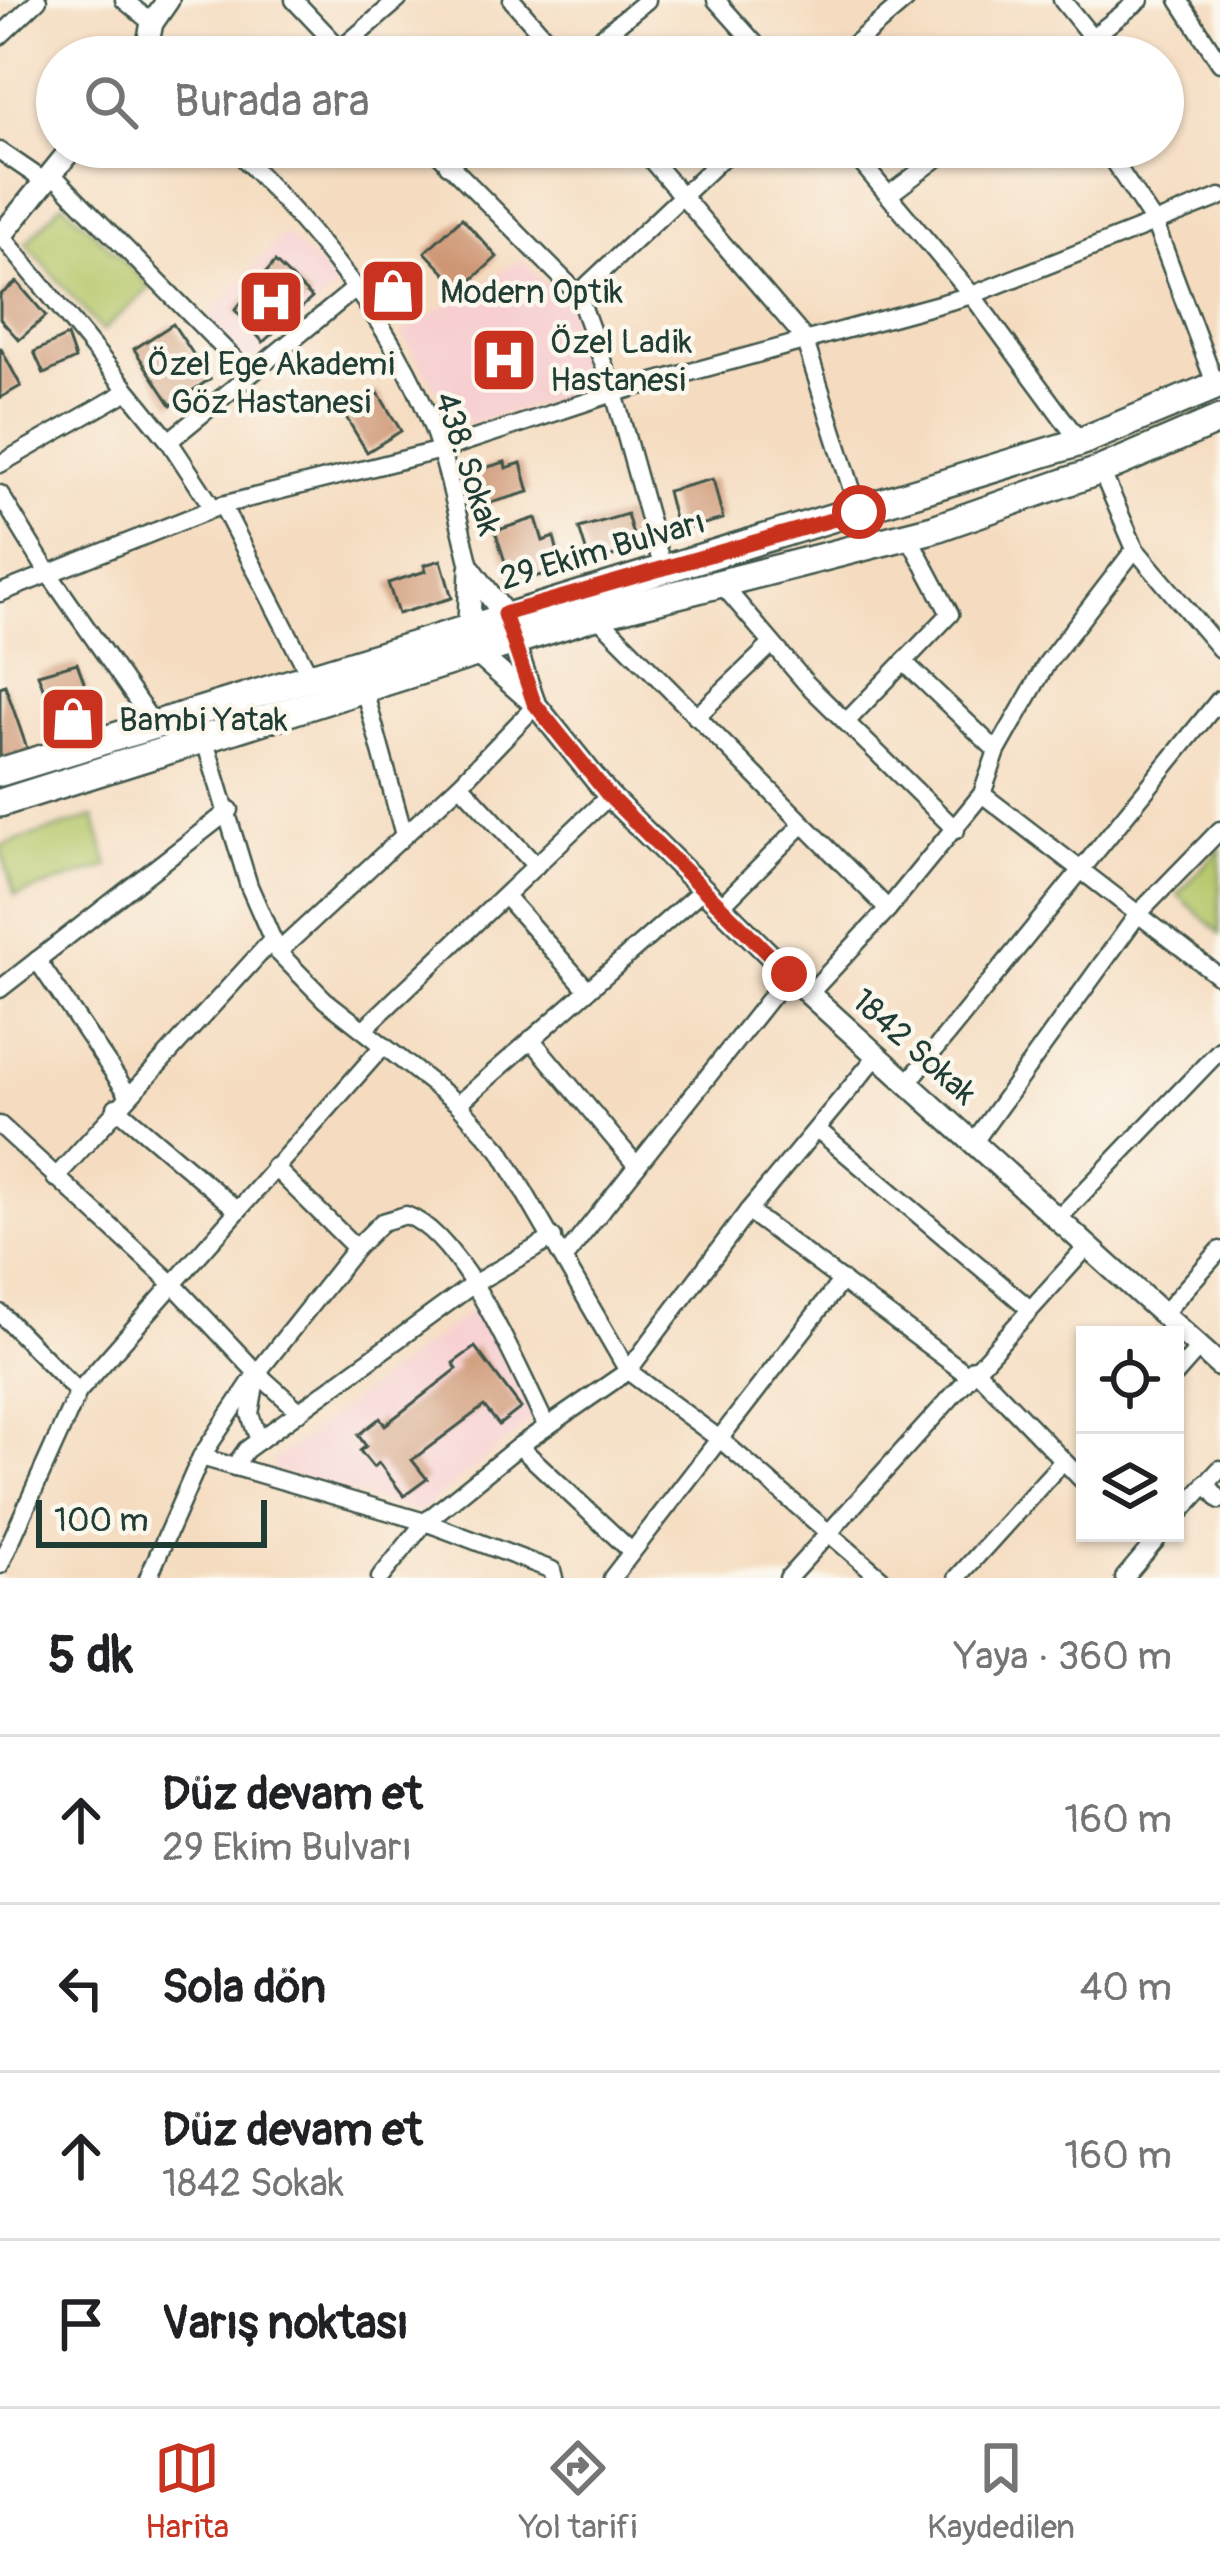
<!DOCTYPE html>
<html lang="tr">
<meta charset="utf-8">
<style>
:root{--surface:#fff;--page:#f2f2f2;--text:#202124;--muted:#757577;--line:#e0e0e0;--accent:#c8321e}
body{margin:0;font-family:Pangolin,sans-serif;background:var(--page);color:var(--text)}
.controls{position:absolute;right:36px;bottom:36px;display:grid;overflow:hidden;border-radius:0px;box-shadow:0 3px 9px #0004}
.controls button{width:108px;height:108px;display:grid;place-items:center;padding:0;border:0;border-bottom:3px solid var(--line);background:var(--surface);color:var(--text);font:60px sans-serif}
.scale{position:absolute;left:36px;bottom:30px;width:231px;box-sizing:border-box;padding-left:12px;border:6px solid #1f3d34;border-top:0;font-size:33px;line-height:42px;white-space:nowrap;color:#1f3d34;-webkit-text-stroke:9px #fbf7ec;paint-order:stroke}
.stop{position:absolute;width:36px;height:36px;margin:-27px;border:9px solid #c8321e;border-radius:50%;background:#fff}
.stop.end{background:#c8321e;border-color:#fff;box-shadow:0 3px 12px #0008}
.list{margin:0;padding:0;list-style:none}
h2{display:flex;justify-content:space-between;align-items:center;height:156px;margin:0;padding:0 48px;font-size:51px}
h2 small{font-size:39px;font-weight:400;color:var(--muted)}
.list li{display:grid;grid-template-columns:78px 1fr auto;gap:36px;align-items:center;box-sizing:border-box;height:168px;padding:0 48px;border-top:3px solid var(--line)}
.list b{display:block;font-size:45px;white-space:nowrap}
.list p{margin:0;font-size:39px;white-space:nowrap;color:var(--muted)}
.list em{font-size:39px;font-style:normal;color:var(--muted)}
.icon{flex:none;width:66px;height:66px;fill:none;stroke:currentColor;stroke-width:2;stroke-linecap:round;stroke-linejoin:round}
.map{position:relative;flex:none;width:1220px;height:1578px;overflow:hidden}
.search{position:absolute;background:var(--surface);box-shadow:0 3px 9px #0004;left:36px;right:36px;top:36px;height:132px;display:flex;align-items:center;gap:30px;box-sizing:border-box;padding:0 42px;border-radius:66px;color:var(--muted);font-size:45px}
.sheet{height:828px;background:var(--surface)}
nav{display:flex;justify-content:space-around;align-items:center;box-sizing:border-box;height:168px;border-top:3px solid var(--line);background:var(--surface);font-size:33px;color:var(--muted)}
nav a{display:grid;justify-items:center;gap:6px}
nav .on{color:var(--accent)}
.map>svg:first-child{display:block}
</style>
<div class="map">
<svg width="1220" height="1578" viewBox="0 0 1220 1578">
<rect width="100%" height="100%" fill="#fbf7ec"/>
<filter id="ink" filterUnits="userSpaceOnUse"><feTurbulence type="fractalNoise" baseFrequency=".00833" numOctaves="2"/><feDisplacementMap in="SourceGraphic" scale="24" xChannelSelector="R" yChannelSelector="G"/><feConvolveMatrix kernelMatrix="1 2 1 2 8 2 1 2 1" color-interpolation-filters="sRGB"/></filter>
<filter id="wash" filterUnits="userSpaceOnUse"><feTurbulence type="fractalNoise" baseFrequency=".004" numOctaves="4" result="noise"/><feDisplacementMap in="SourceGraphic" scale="48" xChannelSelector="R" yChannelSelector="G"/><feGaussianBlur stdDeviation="2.7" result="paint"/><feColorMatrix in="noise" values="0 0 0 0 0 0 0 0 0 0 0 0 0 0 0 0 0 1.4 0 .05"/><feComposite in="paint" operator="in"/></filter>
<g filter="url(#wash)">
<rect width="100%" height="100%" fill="#f5dcc0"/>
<g fill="#f7cfd1">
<path d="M284,233L340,285L249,364L207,319Z"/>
<path d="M522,259L580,320L600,388L458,426L402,333Z"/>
<path d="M478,1305L535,1418L419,1513L272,1470L273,1461Z"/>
</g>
<g fill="#b5c76a" stroke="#6a824f" stroke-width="3">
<path d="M63,203L151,287L102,331L26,243Z"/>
<path d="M94,817L109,866L15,896L0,846Z"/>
<path d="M1220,848V933L1178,895Z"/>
</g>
<g id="blocks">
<g fill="#ce9674">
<path d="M462,218L497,257L461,290L425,252Z"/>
<path d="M275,262L312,298L263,342L235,310Z"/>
<path d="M401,270L415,295L399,304L385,280Z"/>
<path d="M17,282L46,316L19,340L0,319V295Z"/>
<path d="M173,324L210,379L171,405L134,349Z"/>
<path d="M67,336L75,359L44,374L34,352Z"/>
<path d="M0,347L21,386L0,398Z"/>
<path d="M377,391L401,431L367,452L343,412Z"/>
<path d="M505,462L506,468L521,463L529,492L483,505L474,471Z"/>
<path d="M713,479L723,519L677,531L667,491Z"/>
<path d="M627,514L637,549L590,563L579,528Z"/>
<path d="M536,518L543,541L554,537L562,569L517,582L510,577L495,531Z"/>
<path d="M441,560L452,598L398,614L388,583L426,571L424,565Z"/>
<path d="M77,663L102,730L64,744L38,674Z"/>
<path d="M5,685L29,754L0,763V687Z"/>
<path d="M475,1347L521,1408L499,1425L484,1406L412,1460L427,1479L404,1496L379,1463L373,1467L360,1451L366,1446L358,1435L380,1418L385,1425L457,1369L453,1363Z"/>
</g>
</g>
</g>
<g filter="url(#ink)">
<use href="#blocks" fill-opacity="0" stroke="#3f5549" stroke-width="3"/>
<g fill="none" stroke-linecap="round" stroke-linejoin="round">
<defs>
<g id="minor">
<path d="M124,0L152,23"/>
<path d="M294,0L348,57"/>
<path d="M512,0L562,57"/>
<path d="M716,0L767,57"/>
<path d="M1062,0L1091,36"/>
<path d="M1179,0L1220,63"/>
<path d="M0,36L38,0"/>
<path d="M341,49L398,0"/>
<path d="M577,57L647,0"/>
<path d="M839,57L906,0"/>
<path d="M1067,57L1140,0"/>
<path d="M233,147C318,235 404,333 441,452C453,491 461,531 471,570"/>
<path d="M432,147L578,294L614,393L663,569"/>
<path d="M640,147L804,338L859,512"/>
<path d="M848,147L972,295L1080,442"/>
<path d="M1104,147L1155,224L1216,386"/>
<path d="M0,151L44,181"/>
<path d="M448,165L470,147"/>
<path d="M51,173L248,373"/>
<path d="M890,194L952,147"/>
<path d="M1,235L169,441L213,508"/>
<path d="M578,294L734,147"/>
<path d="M169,441L356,288"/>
<path d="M0,464L126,392"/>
<path d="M0,494L47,571L155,726"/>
<path d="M222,505L311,678"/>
<path d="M1135,549L1220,649"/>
<path d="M719,581L806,683L956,830"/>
<path d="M0,593L222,505L441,450L614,393L972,295L1220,197"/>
<path d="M596,615L888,909"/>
<path d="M904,662L997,751"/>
<path d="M364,689L404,835"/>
<path d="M696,717L772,644"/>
<path d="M846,722L950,614L908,535"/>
<path d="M204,738L249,886L278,952L325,1000L458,1104L500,1150L628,1371L722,1441L881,1578"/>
<path d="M460,784L536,866"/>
<path d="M982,794L1220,977"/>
<path d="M505,896L588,990"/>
<path d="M721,906L801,826"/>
<path d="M278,952L460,784L536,705"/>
<path d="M37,960L128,1094"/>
<path d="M0,989L230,810"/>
<path d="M809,994L888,909L982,794L997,751L1047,663L1135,549L1101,470"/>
<path d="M366,1027L609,796"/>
<path d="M531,1039L637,1166"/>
<path d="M906,1085L1220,699"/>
<path d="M458,1104L702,890"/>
<path d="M116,1107L236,1209"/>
<path d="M0,1125L172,1283L257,1373L201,1457L148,1578"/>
<path d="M817,1129L1030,1309"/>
<path d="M973,1143L1138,914L1220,830"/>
<path d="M274,1167L356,1248"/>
<path d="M55,1178L273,939"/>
<path d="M748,1211L968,1375"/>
<path d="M1056,1221L1220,1050"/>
<path d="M564,1258L789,974"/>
<path d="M0,1313L78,1392"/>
<path d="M1161,1316L1220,1250"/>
<path d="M974,1368L1085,1483"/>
<path d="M257,1373L299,1411"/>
<path d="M1175,1375L1198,1349"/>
<path d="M259,1441L250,1414L257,1373L356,1248L382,1222L406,1215C464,1236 519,1371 546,1425"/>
<path d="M519,1446L631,1551"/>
<path d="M201,1457L425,1522L552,1570L554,1578"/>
<path d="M234,1467L246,1450L475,1283L553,1238"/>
<path d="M1206,1483L1220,1500"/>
<path d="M1175,1518L1220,1469"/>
<path d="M0,1565L78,1392L383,1046"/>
<path d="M380,1578L425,1522L519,1446L628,1371L748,1211L877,1056"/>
<path d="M612,1578L842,1280"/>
<path d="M788,1578L1086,1248"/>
<path d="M957,1578L1062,1462"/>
<path d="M1124,1578L1162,1533"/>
</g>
<g id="tertiary">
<path d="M145,57L152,23L168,0"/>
<path d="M0,237L73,147"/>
<path d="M471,570L469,625L478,654L534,703L609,796L809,994L1220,1366"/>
<path d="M471,570L504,614L534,703"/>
</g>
<g id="primary">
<path d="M0,772L1080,442L1220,384"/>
<path d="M0,803L596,615L933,529L1101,470L1220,419"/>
</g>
</defs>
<use href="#minor" stroke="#3f5549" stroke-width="21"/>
<use href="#tertiary" stroke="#3f5549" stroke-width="26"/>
<use href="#primary" stroke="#3f5549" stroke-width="32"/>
<use href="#minor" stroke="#fff" stroke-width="16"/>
<use href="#tertiary" stroke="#fff" stroke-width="21"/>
<use href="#primary" stroke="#fff" stroke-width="27"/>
</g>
</g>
<g fill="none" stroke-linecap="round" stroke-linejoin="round" filter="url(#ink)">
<path stroke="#c8321e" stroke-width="15" d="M789,974L609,796L534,703L504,614L859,512"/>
</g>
<defs>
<symbol id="shop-square" viewBox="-11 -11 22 22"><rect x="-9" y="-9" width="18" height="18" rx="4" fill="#c8321e" stroke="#fbf7ec"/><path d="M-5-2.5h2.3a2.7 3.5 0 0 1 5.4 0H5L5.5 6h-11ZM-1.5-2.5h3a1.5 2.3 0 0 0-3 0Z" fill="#fff"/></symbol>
<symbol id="hospital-square" viewBox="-11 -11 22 22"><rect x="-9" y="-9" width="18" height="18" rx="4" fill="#c8321e" stroke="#fbf7ec"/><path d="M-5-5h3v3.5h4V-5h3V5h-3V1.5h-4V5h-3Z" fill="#fff"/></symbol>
</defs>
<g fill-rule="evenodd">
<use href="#shop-square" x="355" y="253" width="76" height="76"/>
<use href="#hospital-square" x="233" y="264" width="76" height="76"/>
<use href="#hospital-square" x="466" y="322" width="76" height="76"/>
<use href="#shop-square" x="35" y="681" width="76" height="76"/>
</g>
<g text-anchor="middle" stroke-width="9" stroke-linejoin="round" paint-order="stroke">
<g font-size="33" fill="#1f3d34" stroke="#fbf7ec" text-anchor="start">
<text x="440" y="303">Modern Optik</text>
<text x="550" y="353">Özel Ladik<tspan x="550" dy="38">Hastanesi</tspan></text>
<text x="271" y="375" text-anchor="middle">Özel Ege Akademi<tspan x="271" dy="38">Göz Hastanesi</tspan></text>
<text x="119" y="731">Bambi Yatak</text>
</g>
<g font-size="33" fill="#1f3d34" stroke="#fbf7ec">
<text transform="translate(469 463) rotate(72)" y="12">438. Sokak</text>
<text transform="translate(602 549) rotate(-16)" y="12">29 Ekim Bulvarı</text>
<text transform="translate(915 1046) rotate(42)" y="12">1842 Sokak</text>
</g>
</g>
</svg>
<div class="controls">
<button><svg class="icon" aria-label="locate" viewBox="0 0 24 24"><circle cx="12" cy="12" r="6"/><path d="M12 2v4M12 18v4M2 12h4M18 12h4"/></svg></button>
<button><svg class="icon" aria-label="layers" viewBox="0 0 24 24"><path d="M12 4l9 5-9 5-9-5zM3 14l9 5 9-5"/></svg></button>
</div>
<div class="scale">100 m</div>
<div class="stop" style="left:859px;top:512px"></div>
<div class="stop end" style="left:789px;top:974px"></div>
<div class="search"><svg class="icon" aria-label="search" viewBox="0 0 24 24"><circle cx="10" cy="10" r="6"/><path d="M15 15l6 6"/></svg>Burada ara</div>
</div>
<section class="sheet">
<h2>5 dk<small>Yaya · 360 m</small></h2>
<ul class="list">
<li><svg class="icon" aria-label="ahead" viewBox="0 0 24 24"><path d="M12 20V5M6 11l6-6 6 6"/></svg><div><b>Düz devam et</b><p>29 Ekim Bulvarı</p></div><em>160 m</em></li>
<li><svg class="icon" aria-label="left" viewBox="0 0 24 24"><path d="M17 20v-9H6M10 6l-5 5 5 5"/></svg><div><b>Sola dön</b></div><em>40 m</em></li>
<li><svg class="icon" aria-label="ahead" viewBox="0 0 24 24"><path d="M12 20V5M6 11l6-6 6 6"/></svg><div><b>Düz devam et</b><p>1842 Sokak</p></div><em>160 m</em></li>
<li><svg class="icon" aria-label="arrive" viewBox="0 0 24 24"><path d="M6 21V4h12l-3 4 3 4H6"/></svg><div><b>Varış noktası</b></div></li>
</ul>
</section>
<nav>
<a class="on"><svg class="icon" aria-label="map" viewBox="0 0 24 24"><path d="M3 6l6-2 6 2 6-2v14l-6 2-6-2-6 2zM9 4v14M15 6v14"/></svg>Harita</a>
<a><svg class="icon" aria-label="directions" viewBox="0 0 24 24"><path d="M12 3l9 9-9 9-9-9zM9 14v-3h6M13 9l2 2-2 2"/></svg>Yol tarifi</a>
<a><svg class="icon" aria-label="saved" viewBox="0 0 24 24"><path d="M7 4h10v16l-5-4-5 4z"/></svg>Kaydedilen</a>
</nav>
